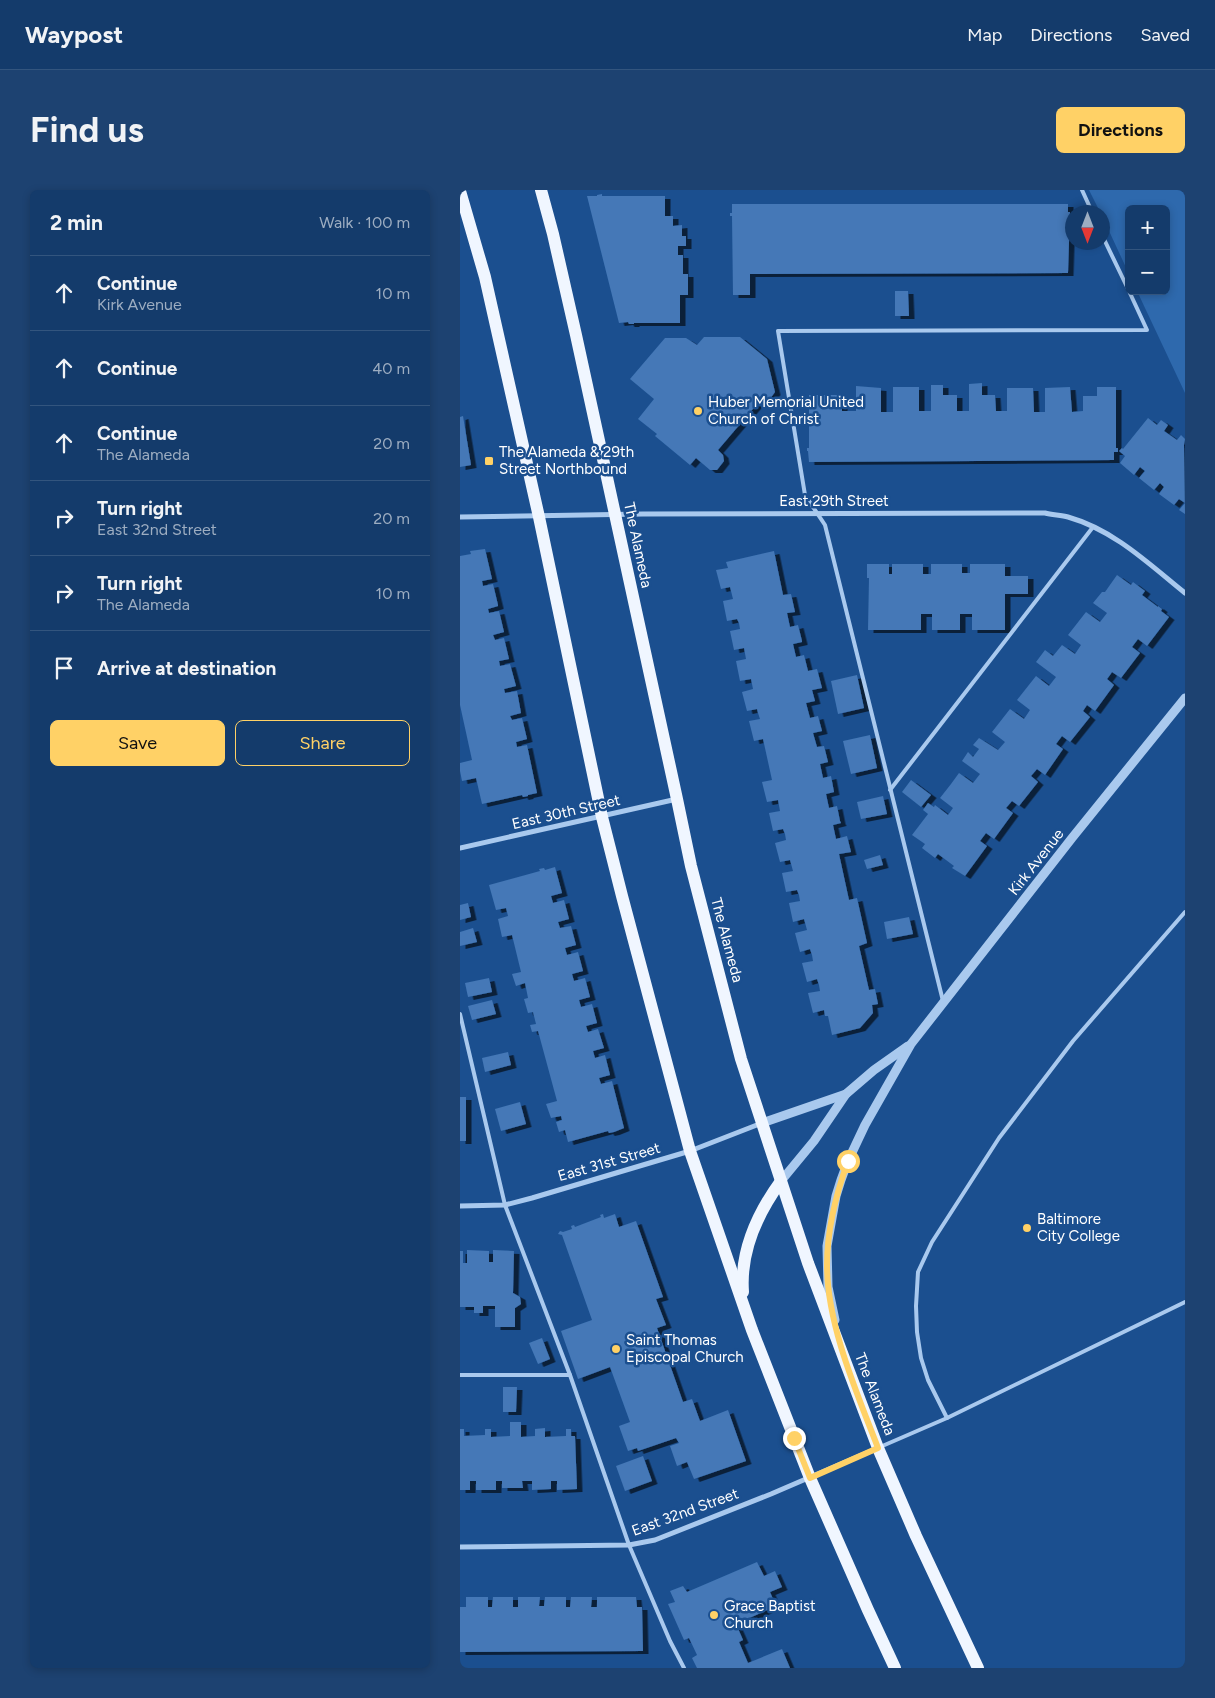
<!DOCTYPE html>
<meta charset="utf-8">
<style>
:root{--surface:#143b6b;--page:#1d4271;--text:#f1f3f6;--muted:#9dadc1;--line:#33557e;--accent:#ffd166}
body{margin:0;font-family:Figtree,sans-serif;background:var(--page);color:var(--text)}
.controls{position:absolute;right:15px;top:15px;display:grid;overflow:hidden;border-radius:8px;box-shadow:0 2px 8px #0003}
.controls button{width:45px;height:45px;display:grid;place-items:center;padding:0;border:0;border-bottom:1px solid var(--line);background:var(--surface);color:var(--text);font:25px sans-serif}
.compass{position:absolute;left:605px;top:15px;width:45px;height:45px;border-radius:50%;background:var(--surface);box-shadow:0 2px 8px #0003;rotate:180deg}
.stop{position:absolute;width:15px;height:15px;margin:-11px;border:4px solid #ffd166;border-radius:50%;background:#fff}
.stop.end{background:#ffd166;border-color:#fff;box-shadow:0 1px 5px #0008}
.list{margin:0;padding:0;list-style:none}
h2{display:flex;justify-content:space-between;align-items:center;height:65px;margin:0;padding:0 20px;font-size:21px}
h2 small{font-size:16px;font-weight:400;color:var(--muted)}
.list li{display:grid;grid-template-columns:32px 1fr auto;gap:15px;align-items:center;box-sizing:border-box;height:75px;padding:0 20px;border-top:1px solid var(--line)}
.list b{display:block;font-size:19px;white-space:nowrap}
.list p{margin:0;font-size:16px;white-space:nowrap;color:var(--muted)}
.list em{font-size:16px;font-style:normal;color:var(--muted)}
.actions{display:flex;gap:10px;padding:15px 20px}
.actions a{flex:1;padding:11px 0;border:1px solid var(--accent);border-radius:8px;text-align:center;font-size:18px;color:var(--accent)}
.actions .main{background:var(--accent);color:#111}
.icon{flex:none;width:28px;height:28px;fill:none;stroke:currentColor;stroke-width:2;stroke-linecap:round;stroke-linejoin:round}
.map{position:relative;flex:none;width:725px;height:1478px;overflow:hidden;border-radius:8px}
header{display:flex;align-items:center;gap:30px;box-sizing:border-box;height:70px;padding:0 25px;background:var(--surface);border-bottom:1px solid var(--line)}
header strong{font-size:24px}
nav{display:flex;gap:28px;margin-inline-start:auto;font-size:18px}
.intro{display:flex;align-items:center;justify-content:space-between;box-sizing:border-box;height:120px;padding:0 30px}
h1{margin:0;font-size:35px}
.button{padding:12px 22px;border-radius:8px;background:var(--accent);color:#111;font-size:18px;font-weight:700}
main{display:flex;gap:30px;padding:0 30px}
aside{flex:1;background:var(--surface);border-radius:8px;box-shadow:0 2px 8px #0003}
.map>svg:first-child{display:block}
</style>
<header>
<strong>Waypost</strong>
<nav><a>Map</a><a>Directions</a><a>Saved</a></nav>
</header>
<div class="intro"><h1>Find us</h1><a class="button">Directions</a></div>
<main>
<aside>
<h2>2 min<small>Walk · 100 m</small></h2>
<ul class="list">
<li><svg class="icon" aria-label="ahead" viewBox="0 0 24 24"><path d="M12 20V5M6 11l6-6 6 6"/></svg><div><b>Continue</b><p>Kirk Avenue</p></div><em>10 m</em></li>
<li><svg class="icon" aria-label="ahead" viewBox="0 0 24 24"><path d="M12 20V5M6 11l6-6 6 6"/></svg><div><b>Continue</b></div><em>40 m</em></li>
<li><svg class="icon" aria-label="ahead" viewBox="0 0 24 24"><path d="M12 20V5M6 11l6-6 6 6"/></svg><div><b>Continue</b><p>The Alameda</p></div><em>20 m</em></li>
<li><svg class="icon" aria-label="right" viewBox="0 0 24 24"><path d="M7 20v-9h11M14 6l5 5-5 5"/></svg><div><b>Turn right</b><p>East 32nd Street</p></div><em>20 m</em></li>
<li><svg class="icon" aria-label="right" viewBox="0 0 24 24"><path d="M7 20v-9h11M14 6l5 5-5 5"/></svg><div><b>Turn right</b><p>The Alameda</p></div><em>10 m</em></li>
<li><svg class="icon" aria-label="arrive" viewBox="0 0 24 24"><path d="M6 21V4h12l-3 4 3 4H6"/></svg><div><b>Arrive at destination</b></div></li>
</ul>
<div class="actions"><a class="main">Save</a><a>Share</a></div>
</aside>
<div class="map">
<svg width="725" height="1478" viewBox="0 0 725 1478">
<defs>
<filter id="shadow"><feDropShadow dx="5.5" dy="3" stdDeviation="0" flood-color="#0009"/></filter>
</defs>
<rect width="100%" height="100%" fill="#1b4f8f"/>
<path fill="#2e69ad" d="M629,0H725V203L677,101H706V19H669V84L643,28L642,22H640Z"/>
<g fill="#4478b7" filter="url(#shadow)">
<path d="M142,4V6H205V26H213V36L222,35V46H226V56H218V65H223V84H228V105H220V133H174V134H169L168,132L159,133L127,6H137V5Z"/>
<path d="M272,14H608V22H610L608,83L290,84V105H273L272,26H270V23H272Z"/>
<path d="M435,101H448L449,126H435Z"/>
<path d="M244,147H280L307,169L315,202L307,213H298L258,260L263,265L264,271L257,280H250L236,268L230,275L195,246L197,244L178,229L194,209L170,189L205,148H226L237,155Z"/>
<path d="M522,193V205H535L536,221H547V198H573L574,222H585V198L610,197L612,222L623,221V206H637V197H656V258H658V262H654V270L349,272L348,261H347V258H349V205H382V221H396V196L421,198V222H433V197H459V221H471V195H483V205H497V221H509V194Z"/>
<path d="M3,226L11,275L0,277V227Z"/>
<path d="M688,228L697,235L701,230L708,235L704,241L717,250L721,245L725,249L724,255L725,324L719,320L725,313L719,309L714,315L699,304L704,297L700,293L694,300L679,288L685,281L680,277L674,285L660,273L665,266L659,261L662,258L663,259Z"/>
<path d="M25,359L32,389L22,391L23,396L33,394L38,415V416L28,419L29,423L39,421L44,442L33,445L35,450L44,448L49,469L39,471L40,476L50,474L56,496L44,499L45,503L57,501L61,523L50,526L52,530L62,528L67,549L56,552L57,557L67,555L77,603L68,605V606L63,607L62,605L22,614L16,588L2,591L0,581V573L12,570L0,515V366L11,364L10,361Z"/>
<path d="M314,361L323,405L331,404L335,422L327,423L330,437L338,435L342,451V452L333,454L336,467L344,465L348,481L357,479L362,498L352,500L355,511L346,513L350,528L358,526L362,541L353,543L357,557L364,556L368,572L360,574L363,588L371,586L374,602L366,604L369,618L377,616L380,631L381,633L373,635L376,649L387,646L391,662L379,664L389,710L397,708L407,753L399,756L409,800L415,799L418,814L412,815L413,823L400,838L372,845L368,826H365L364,820L353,823L348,803L360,801L359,795L357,789L347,792L342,773L353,771L352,765L350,759L340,762L335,743L347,740L344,729L333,732L329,713L340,711L339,705L337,700L326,702L322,683L333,681L330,670L320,672L315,653L326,650L325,644L323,639L313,641L309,623L320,621L318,610L307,612L302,592L312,590L303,549L294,551L289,531L300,529L298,523L297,519L287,521L282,502L293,499L291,489L280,491L276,471L286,469L284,458L274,460L270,441L280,439L279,433L277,429L267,431L263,411L273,409L270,397L261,399L256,380L268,378L266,372Z"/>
<path d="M407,374H429V384H432V374H463V384H471V374H502V383H510V374H545V386H568V404H545V440H512V424H500V440H472V424H461V440H408L409,388H407Z"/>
<path d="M657,385L671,395L673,392L685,401L682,405L698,417V416L702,419L701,421L709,427L687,456L678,449L672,457L680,463L661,488L652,482L650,485L647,489L654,495L635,521L627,515L623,521L630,527L610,552L602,546L596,554L603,559L585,585L577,579L571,586L578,592L559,616L552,611L546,618L553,623L534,649L526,643L520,651L527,656L505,686L492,678L494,676L478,664L475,668L462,658L465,654L452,645L468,624L463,620L468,613L474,617L475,615L488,625L493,618L480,608L491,594L499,583L513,593L520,584L502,571L508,562L513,567L519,559L513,555L519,548L538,560L545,552L532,542L550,519L564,529L570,520L557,510L576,486L589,496L596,487L576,472L585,460L593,466L602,455L615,464L621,455L608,445L626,422L640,432L647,423L633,413L642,402H645Z"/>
<path d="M397,485L404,518L378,524L371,491Z"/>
<path d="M410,545L417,578L391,584L383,551Z"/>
<path d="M451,590L471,605L461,617L442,602Z"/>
<path d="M423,606L427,624L401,629L397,612Z"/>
<path d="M420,665L423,675L407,679L404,670Z"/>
<path d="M95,677L102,703L91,706L93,713L104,710L109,729L98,732L100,738L111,736L116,755L105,758L107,765L118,762L123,781L112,784L114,791L125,788L130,807L119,810L121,817L132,814L137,833L126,836L128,842L138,839L144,858L133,861L135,868L145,865L150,885L139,888L141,894L152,891L164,938L154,942L149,943L148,941L108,952L105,940L99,942L96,932L102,930L101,926L91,928L86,914L97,911L94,900L78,841L72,842L70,835L76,834L73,822L68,823L64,809L68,808L65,793L56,796L52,784L61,782L52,745L42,747L38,729L48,726L46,718L36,720L29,695L80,681L79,679L84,678L85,680Z"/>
<path d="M8,713L11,727L0,730V715Z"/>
<path d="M449,727L453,744L427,749L424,732Z"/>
<path d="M13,738L17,752L0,756V742Z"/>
<path d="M29,788L32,802L8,807L5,793Z"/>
<path d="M32,810L36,824L12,830L8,816Z"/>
<path d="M48,862L51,875L25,882L22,868Z"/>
<rect x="0" y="907" width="6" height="44"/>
<path d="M60,912L66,934L41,941L35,919Z"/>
<path d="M143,1024L144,1028L155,1024L159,1037L176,1031L203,1107L196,1109L206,1135L197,1138L223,1212L232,1209L240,1231L268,1220L286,1271L234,1289L227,1272L217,1276L210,1256L219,1253L216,1248L178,1261L177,1258L168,1261L159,1236L170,1232L150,1177L118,1189L101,1141L132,1130L102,1045L98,1044L100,1041L103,1042L112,1039L111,1036L114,1035L115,1037L141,1027L140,1025Z"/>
<path d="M7,1060L29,1061V1072H33V1060L54,1061L53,1103L60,1107L61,1114L55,1118V1137H35V1116H23V1123H14V1117H0V1061H3V1073H7Z"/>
<path d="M82,1148L90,1169L78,1174L69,1153Z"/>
<path d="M43,1197H57L56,1222H43Z"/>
<path d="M50,1232H61V1247L75,1246V1239L85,1238V1247L106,1246V1239H111V1246H115L117,1299L97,1300V1291H91V1299L72,1300V1291H62L63,1298H42V1291H36V1300H16V1291H10V1300H0V1239H4V1246L25,1245V1239H31V1247L50,1246Z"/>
<path d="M183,1266L192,1291L165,1301L156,1276Z"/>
<path d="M297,1372L304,1386L315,1381L322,1397L310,1402L316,1416L276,1434L283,1450L279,1452L288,1473L322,1459L330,1478H237L232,1468L237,1465L229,1448L224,1450L208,1414L215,1412L210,1401L223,1396L227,1402Z"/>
<path d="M6,1407H28V1417H32L33,1407H53V1417H58V1407H80L79,1416H84L85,1407H106V1417H110L111,1407H132L131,1417H137V1407H176L177,1417H182L183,1461L0,1462V1417H6Z"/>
</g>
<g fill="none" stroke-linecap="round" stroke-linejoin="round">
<g stroke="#a9c9ee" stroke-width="4">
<path d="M622,0L632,22"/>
<path d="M642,45L669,101"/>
<path d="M430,600L633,337"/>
<path d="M483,811L365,335L345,305L318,141L687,140L669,101"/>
<path d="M0,824L45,1015L110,1185L169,1355L210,1451L224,1478"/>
<path d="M0,1185H110"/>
<path d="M487,1228L468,1190L461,1168L457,1142L456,1116L458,1082L472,1052L539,948L613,851L725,722"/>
<path d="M420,1257L487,1228L725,1112"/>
</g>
<g stroke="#a9c9ee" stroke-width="5">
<path d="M0,327L183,324L585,323C592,325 601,325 608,327C654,340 689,374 725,403"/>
<path d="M0,658L217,609"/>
<path d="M0,1016L45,1015L72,1008L230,961L302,933"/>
<path d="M0,1357L169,1355L195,1350L311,1304L418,1258"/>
</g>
<g stroke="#a9c9ee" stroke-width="9">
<path d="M302,933L386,904"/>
<path d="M321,991L354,951L386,904L414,880L448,856"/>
<path d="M375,1130L368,1097L367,1056L376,1006L381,990L388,971L405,935L451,854L612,648L725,508"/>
</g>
<g stroke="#f0f6ff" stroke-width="12">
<path d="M81,0L93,44L116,145L217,609L231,676L281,869L348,1073L418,1258L456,1346L518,1478"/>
<path d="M0,1L25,87L79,327L142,627L162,706L230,961L292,1140L350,1288L408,1420L435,1478"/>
<path d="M283,1102C280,1061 297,1024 321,991"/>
</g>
</g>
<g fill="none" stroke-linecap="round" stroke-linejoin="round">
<path stroke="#ffd166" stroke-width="6" d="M334,1248L350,1288L418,1258C397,1203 367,1135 367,1075C367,1039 376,1004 388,971"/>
</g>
<g fill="#ffd166" stroke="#1b4f8f" stroke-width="2">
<circle cx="238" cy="221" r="5"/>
<rect x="24" y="266" width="10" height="10" rx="2.5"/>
<circle cx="567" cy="1038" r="5"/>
<circle cx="156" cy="1159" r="5"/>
<circle cx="254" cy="1425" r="5"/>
</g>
<g text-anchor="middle" stroke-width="5" stroke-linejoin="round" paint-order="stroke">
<g font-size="15" fill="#fff" stroke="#1b4f8f" text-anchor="start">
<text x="248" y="217">Huber Memorial United<tspan x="248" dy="17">Church of Christ</tspan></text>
<text x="39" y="267">The Alameda &amp; 29th<tspan x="39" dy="17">Street Northbound</tspan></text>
<text x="577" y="1034">Baltimore<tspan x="577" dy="17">City College</tspan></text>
<text x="166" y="1155">Saint Thomas<tspan x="166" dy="17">Episcopal Church</tspan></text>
<text x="264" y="1421">Grace Baptist<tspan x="264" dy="17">Church</tspan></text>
</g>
<g font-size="15" fill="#fff" stroke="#1b4f8f">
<text x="374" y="316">East 29th Street</text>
<text transform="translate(178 355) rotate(78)" y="5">The Alameda</text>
<text transform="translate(106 622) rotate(-13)" y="5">East 30th Street</text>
<text transform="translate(576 672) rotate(-52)" y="5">Kirk Avenue</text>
<text transform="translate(267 750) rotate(75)" y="5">The Alameda</text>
<text transform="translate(149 972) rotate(-16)" y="5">East 31st Street</text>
<text transform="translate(415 1204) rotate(69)" y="5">The Alameda</text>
<text transform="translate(225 1322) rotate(-20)" y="5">East 32nd Street</text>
</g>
</g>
</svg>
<div class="controls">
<button>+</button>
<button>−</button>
</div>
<svg class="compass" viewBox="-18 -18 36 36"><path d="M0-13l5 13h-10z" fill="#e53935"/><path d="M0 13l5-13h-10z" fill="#9dadc1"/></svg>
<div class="stop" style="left:388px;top:971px"></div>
<div class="stop end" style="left:334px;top:1248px"></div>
</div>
</main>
